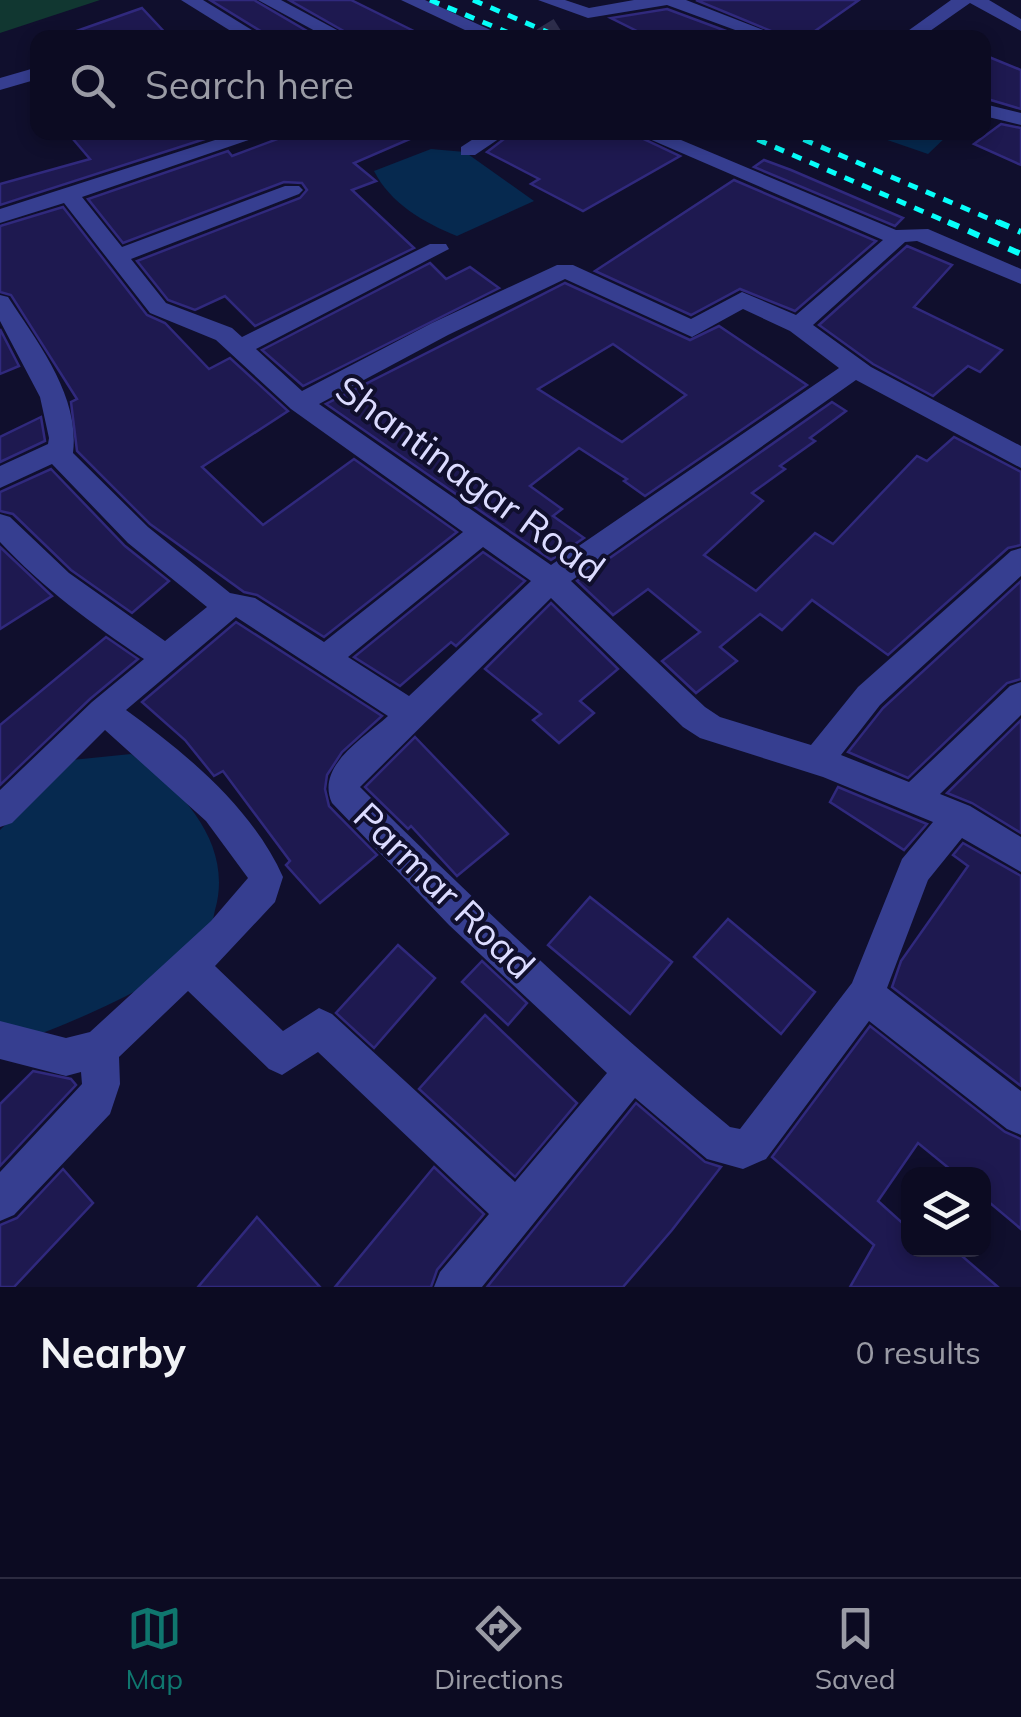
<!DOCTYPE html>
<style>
:root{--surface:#0c0b22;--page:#15142a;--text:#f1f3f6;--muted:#9a9ba5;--line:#2c2b40;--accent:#0f766e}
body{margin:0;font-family:Mulish,sans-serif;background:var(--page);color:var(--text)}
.controls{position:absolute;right:30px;bottom:30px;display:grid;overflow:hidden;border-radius:20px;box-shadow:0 5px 15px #0003}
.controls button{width:90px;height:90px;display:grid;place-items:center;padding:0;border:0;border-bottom:2px solid var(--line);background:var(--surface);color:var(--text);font:50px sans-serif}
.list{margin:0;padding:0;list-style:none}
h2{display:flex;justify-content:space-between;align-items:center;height:130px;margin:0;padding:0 40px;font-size:42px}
h2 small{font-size:32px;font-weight:400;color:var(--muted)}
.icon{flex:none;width:55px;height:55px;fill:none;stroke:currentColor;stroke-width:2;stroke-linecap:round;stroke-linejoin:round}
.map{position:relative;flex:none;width:1021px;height:1287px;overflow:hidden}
.search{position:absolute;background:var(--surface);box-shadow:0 5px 15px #0003;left:30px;right:30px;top:30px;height:110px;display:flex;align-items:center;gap:25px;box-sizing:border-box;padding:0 35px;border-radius:20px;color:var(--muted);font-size:38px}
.sheet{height:290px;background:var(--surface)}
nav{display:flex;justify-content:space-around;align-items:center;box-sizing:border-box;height:140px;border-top:2px solid var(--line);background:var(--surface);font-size:28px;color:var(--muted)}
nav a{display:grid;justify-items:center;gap:5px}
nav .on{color:var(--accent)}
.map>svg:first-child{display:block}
</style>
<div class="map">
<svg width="1021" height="1287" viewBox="0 0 1021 1287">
<rect width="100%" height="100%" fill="#100f2d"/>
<path fill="#113731" d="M0,0H100L0,33Z"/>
<g fill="#06294f">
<path d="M867,133H950L928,154Z"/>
<path d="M431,149L465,152L534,201L457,236C424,223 390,203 374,171Z"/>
<path d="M131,754C182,789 234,844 215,910C213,919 211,932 206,939C171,982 72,1023 20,1041L0,1033V830L72,760Z"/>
</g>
<g fill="#1e1950" stroke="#30297d" stroke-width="2.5" fill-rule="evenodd">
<path d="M210,0H254L319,38H272Z"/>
<path d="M289,0H351L428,38H356Z"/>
<path d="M696,0H859L805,38H788Z"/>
<path d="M142,8L170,38H71V33Z"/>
<path d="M667,9L745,38H651L611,18Z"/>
<path d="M984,55L1021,70V109L984,98Z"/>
<path d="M1001,124L1021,128V165L974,144Z"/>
<path d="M67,132H211L214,136L0,205V184L90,159Z"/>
<path d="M296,132H426L354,163L376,181L352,190L414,248L255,326L225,296L195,310L168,300L137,261L300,198L307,190L302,183L284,182L123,243L88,199L228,151L232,156Z"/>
<path d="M513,132H629L680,156L583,211L531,184L539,179L487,152Z"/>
<path d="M764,160L791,170L903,218L895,226L754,167Z"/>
<path d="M734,180L876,241L795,311L740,289L691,315L595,271Z"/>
<path d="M63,207L147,315L165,323L209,369L230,358L288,411L202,467L263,525L354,459L457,532L324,637L257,595L244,592L150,524L77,451L71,402L77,399L11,295L0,292V226Z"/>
<path d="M907,246L952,265L914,307L1002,350L980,372L968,366L933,396L873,364L819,325Z"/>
<path d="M430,263L446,279L470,267L499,288L303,386L262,350Z"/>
<path d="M565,283L690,340L719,326L807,385L645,496L624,481L627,479L579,448L530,486L562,509L553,516L584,538L551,560L326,404ZM613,344L686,395L622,442L538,389Z"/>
<path d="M0,329L19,366L0,374Z"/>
<path d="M832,402L846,411L810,438L815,441L780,466L785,469L752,493L763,501L704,555L756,591L815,533L833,544L917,456L927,461L954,437L1021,472V545L1008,548L888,655L812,600L782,630L760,614L720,647L737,661L696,693L662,661L700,632L648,589L613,615L577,581Z"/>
<path d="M41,417L45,441L0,462V437Z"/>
<path d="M51,469L125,546L169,581L132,613L71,570L13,514L0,511V492Z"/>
<path d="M0,547L52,596L0,629Z"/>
<path d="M483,552L525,581L456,646L451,642L400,686L354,657Z"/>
<path d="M1021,581V679L1007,683L908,778L848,752L883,708Z"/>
<path d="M551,603L618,669L580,701L594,713L559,743L533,720L541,714L485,669Z"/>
<path d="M236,622L382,716L342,752L327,775L325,789L329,806L377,855L320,903L286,865L290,861L223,771L214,776L185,740L142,702Z"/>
<path d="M106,637L138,659L90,699L0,785V725Z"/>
<path d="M1021,720V833L972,803L947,793Z"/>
<path d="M415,737L508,834L457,876L411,826L408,829L365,787Z"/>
<path d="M838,787L927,824L904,850L830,802Z"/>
<path d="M963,843L1021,876V1086L892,987L901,961L968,866L953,855Z"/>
<path d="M590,897L672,962L630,1014L548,945Z"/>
<path d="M728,919L815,992L781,1034L694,957Z"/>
<path d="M398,945L435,978L374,1048L336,1013Z"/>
<path d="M482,961L527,1003L508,1025L462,982Z"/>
<path d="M485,1015L577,1103L515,1177L419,1089Z"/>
<path d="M870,1026L1005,1132L1021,1139V1229L984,1198V1174H956L918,1143L878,1201L908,1228V1250H955L998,1287H850L874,1245L772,1157Z"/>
<path d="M33,1071L71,1079L76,1085L0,1166V1104Z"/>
<path d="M636,1103L705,1162L721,1167L672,1230L623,1287H487Z"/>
<path d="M434,1167L484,1214L437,1270L431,1287H335Z"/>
<path d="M63,1169L93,1203L14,1287H0V1225L17,1218Z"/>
<path d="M257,1217L320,1287H198Z"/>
</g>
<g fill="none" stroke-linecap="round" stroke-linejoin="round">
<path stroke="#2e2e4c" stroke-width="20" stroke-dasharray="20 10" stroke-linecap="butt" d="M542,38L566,23"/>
<g fill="#363e90" fill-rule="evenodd">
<path d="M181,0H203L265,38H242Z"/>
<path d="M258,0H281L352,38H328Z"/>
<path d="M401,0H425L508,38H482Z"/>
<path d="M538,0H565L589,8L634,0H686L784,38H757L667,5L588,18Z"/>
<path d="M951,0H989L1021,19V31L970,3L920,38H898Z"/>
<path d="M38,67V79L0,90V78Z"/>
<path d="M984,104L1021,113V125L984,116Z"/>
<path d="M240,132H272L82,197L122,247L285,186H299L303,190L299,194L131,259L166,303L232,328L242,337L430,244H446L449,249L256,349L302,391L432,323L557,265H573L691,319L742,292L796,315L883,240L633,132H662L896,230L928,229L1021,269V284L917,241L905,242L813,325L871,367L1021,446V468L856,380L571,581L705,707L720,717L811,745L858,687L1011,551L1021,548V576L880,705L841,755L909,782L1010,686L1021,682V715L940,794L970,806L1021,837V872L962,838L928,880L887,988L1021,1091V1135L1007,1129L869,1021L766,1159L743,1169L707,1159L635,1098L482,1287H434L440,1272L489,1214L318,1052L282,1075L269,1069L188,991L119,1057L120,1084L110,1114L14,1215L0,1221V1172L82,1084L81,1072L66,1076L0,1059V1021L66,1038L90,1032L211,921L248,878L206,821L105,730L12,823L0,827V790L92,702L144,659C92,624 43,588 0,542V514L10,517L69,573L165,641L207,607L128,543L52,464L0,488V466L48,444L49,438L40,397L0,321V295L8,297C38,343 80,396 73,453L148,527L230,593L255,598L324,642L463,532L291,409L216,340L150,313L64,203L0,223V209ZM565,279L692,337L743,309L790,331L839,368L551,565L319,404L448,335ZM483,547L531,581L409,696L348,657ZM551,598L683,727L700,738L823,777L933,822L902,859L852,983L740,1129L730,1127C601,1020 479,906 360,787ZM236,617L388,716C364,738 315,766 332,803L449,925L607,1073L515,1182L332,1014L319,1008L283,1031L215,966L275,902L283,877C253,809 186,753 126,710Z"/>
<path d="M484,132H509L475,155H461V147Z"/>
</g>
<g stroke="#07fffa" stroke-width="5" stroke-dasharray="10 9" stroke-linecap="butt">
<path d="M430,0L521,38"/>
<path d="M473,0L561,38"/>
<path d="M740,132L954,225"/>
<path d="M786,132L1004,225"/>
</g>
<g stroke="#07fffa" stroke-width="6" stroke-dasharray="12 10" stroke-linecap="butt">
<path d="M948,222L1021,254"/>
<path d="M998,222L1021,232"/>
</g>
</g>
<g text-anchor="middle" stroke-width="8" stroke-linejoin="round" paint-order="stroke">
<g font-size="38" fill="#dbdbff" stroke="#100f2d">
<text transform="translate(470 479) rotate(36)" y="13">Shantinagar Road</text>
<text transform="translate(444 891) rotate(44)" y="13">Parmar Road</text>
</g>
</g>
</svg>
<div class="controls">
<button><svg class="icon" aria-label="layers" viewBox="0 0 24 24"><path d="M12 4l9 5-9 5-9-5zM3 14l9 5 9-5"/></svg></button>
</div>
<div class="search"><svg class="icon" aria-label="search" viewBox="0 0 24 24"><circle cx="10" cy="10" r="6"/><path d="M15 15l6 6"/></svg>Search here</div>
</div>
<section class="sheet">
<h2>Nearby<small>0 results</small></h2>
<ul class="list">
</ul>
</section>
<nav>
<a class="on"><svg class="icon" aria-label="map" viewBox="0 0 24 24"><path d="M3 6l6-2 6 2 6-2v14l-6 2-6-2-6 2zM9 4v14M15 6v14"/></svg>Map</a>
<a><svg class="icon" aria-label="directions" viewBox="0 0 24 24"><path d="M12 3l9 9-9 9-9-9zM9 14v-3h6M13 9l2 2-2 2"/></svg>Directions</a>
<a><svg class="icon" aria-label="saved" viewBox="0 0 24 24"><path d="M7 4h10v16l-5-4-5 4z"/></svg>Saved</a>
</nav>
